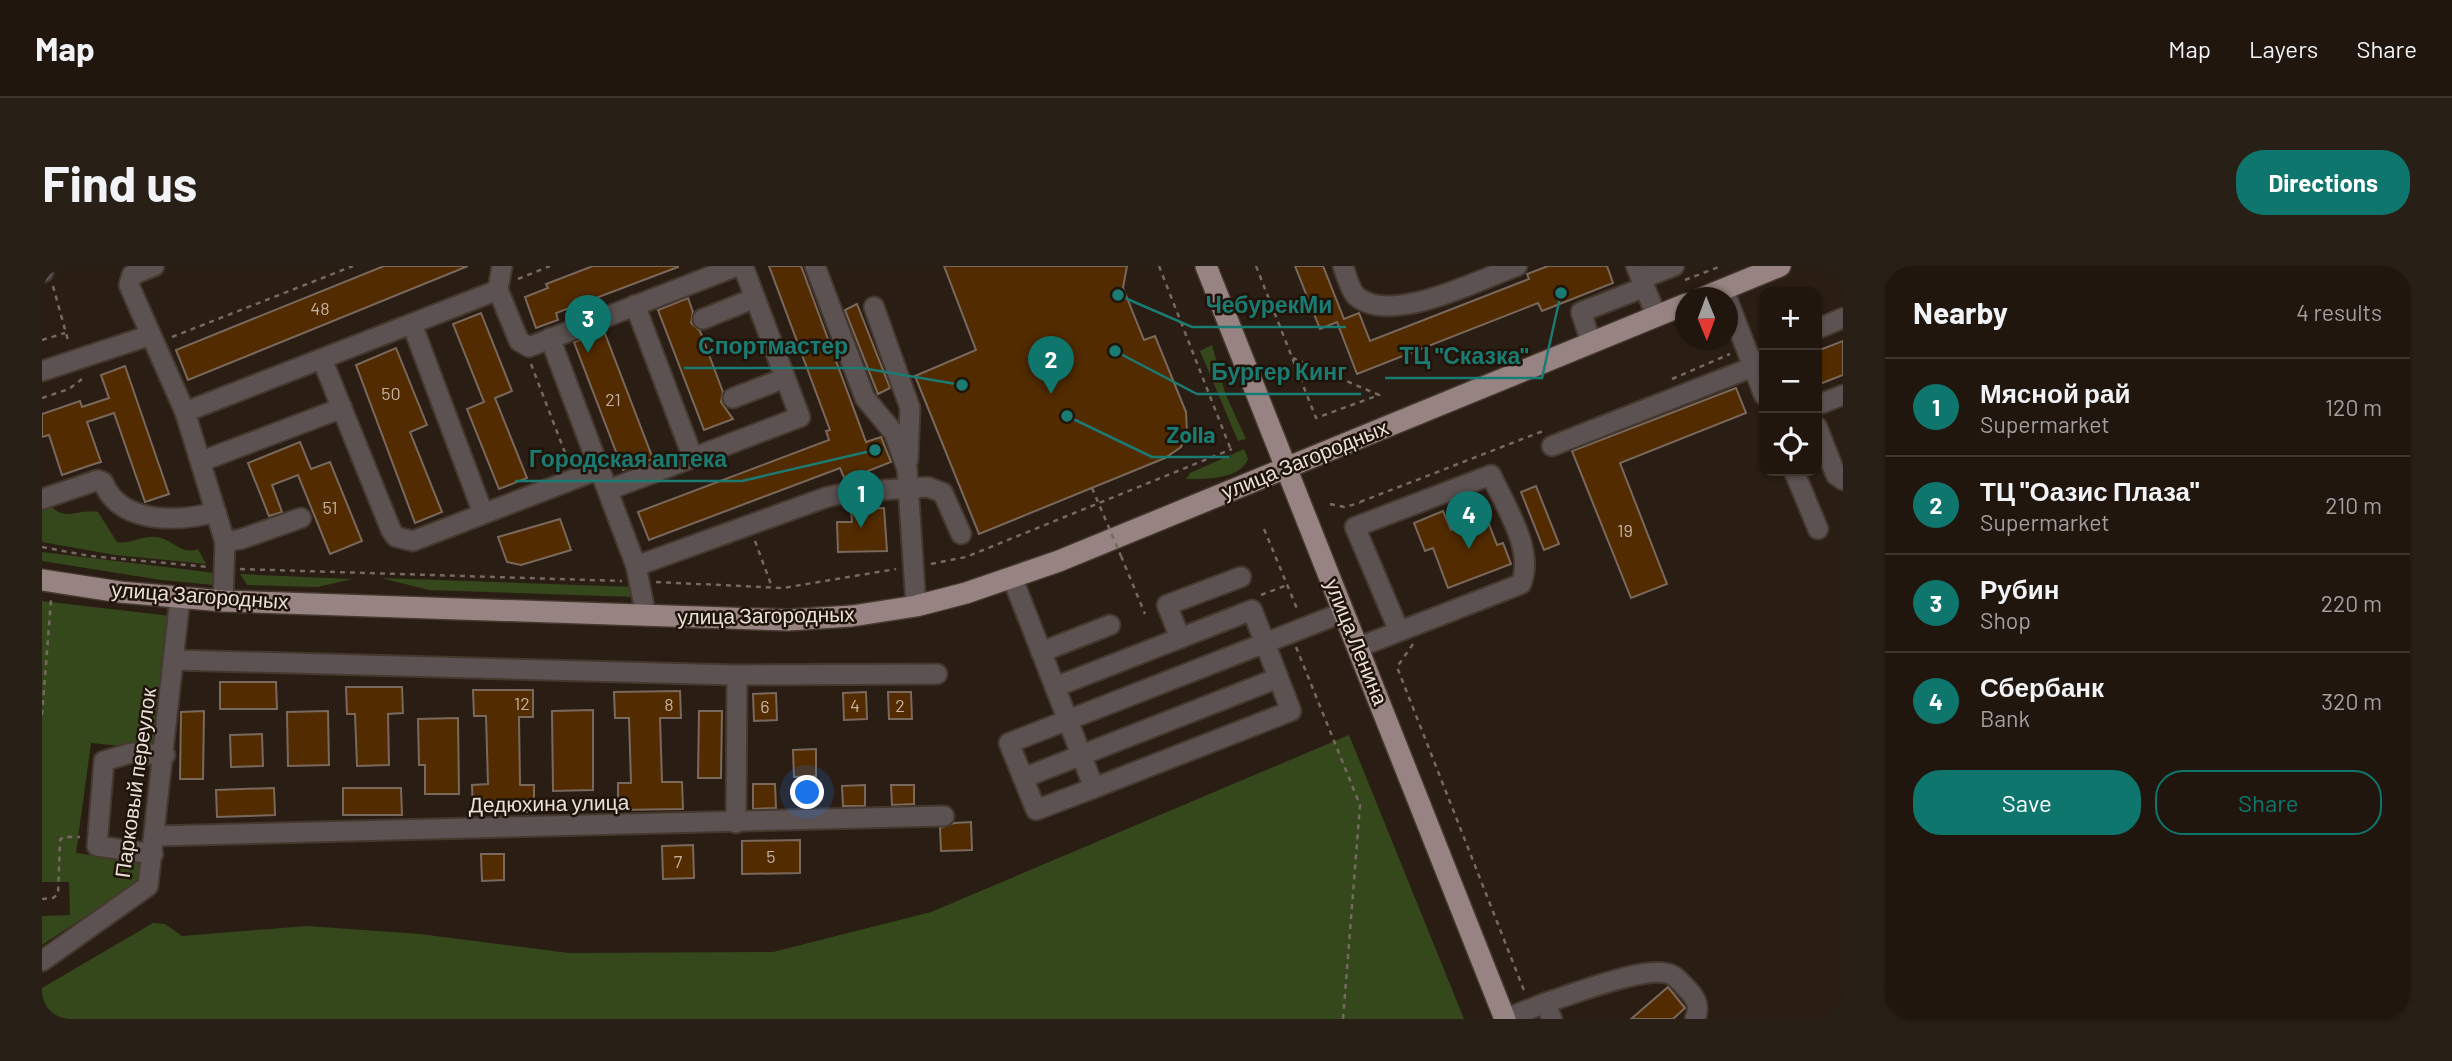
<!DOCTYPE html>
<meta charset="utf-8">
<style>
:root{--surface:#20160e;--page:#281f17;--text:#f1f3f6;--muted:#a29f9e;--line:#3d352e;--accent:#0f766e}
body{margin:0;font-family:Barlow,sans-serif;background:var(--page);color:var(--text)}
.controls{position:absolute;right:21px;top:21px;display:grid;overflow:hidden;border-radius:14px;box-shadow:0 2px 5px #0004}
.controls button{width:63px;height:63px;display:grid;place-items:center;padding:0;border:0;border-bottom:2px solid var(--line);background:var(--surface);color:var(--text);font:35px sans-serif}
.compass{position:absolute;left:1633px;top:21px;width:63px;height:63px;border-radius:50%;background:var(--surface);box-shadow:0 2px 5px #0004;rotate:179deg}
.you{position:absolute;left:766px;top:527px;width:24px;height:24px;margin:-18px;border:5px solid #fff;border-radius:50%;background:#1a73e8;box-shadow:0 0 0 10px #1a73e833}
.badge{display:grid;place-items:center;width:46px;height:46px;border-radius:50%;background:var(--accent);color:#fff;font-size:23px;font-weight:700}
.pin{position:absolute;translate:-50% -58px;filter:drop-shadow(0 2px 4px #0008)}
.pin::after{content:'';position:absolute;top:37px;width:24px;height:21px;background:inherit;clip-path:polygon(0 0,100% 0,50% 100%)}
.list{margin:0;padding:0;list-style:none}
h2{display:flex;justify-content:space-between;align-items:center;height:91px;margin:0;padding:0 28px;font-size:30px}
h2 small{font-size:23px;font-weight:400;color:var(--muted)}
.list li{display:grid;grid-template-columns:46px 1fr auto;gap:21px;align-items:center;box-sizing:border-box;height:98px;padding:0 28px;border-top:2px solid var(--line)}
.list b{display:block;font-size:26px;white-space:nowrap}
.list p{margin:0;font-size:23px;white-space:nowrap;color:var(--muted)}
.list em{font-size:23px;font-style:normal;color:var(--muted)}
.actions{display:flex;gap:14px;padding:21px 28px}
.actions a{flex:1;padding:16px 0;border:2px solid var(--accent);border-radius:28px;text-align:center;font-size:24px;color:var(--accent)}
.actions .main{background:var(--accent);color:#fff}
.icon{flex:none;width:38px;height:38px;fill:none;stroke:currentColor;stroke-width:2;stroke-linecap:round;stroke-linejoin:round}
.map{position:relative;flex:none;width:1801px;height:753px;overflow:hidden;border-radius:28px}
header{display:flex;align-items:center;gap:42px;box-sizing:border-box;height:98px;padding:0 35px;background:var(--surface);border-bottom:2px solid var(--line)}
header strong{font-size:33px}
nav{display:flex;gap:38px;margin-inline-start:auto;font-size:24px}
.intro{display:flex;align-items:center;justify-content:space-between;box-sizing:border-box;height:168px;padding:0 42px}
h1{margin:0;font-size:49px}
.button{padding:18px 32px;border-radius:28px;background:var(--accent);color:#fff;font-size:24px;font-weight:700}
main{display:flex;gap:42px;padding:0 42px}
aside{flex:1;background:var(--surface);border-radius:28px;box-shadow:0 2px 5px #0004}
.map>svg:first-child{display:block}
</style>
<header>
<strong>Map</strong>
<nav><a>Map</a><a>Layers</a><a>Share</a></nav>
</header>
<div class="intro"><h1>Find us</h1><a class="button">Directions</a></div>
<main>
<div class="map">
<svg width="1801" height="753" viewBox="0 0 1801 753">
<rect width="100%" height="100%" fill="#2a1d13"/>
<g fill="#35481c">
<path d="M1170,79L1183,127L1204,173L1196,175L1158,85Z"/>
<path d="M1202,183L1206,193C1197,214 1164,213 1144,213L1148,207Z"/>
<path d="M0,242H11C25,255 39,242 56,246L75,276C90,279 103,267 119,272C133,276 140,289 156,283L164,298L73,289L0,276Z"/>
<path d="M0,286L173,307L172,319L119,314L0,295Z"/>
<path d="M198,308L310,313L276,321L205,319Z"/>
<path d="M339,312L593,321V331L387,324Z"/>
<path d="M0,335L129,350L115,479L90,481L49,477L34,587L100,596L99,614L0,679V650L28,649L27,616H0Z"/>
<path d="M1307,469L1422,753H0V722L111,657L123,658L140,670L265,660L378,668L527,687L731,686L889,646Z"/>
</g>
<g fill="#532b00" stroke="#79695d" stroke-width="2">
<path d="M342,0H426L146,114L134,84Z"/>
<path d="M551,0H636V1L514,47L516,54L494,62L483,31L506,22L504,18Z"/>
<path d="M727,0H759L824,176L839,171L849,196L803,214L798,202L607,274L596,246L787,174L784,165L788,164Z"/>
<path d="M902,0H1085L1081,22L1102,74L1113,70L1144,146L1145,167L1139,181L1123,192L937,268L873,110L934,84Z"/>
<path d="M1253,0H1281L1302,53L1317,47L1328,75L1487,13L1485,8L1506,0H1565L1571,17L1500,45L1496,37L1315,108L1295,56L1278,63Z"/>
<path d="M646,32L651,46L649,57L658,65L681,126L679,136L691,153L662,164L616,44Z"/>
<path d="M815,38L848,122L836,128L803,44Z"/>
<path d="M439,47L470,125L453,132L485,212L457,223L425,143L442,136L411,58Z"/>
<path d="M562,65L611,193L581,204L532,76Z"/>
<path d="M1801,75V109L1775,119V85Z"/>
<path d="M354,82L385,159L368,166L400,246L373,257L314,99Z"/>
<path d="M83,100L127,228L103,236L72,147L45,156L59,196L52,198L20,209L7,169L0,171V148L38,135L40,141L67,132L59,109Z"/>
<path d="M1694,122L1704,147L1578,197L1625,318L1589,332L1530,185Z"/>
<path d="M258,176L269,203L288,196L320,275L288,288L256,209L230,219L240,246L227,250L206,197Z"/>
<path d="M1494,220L1517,278L1502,284L1479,226Z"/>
<path d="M842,242L845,285L796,286L795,256H810L809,243Z"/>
<path d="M1401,245L1409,264L1444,250L1455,279L1461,277L1469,298L1406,322L1391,282L1383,285L1372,257Z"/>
<path d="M518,253L529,284L479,299L465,296L456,271Z"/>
<path d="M178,416H234L235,443H178Z"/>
<path d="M304,421H360L361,447L346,448L347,499L315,500L313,448H305Z"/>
<path d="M431,424H491V451H477L478,519H492V546H431L430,519L446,518L444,450H432Z"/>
<path d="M638,425L639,452H618L620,516H640L641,543L576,544V517H589L587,452H573L572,426Z"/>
<path d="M824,426L825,453L802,454L801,427Z"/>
<path d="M846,426H869L870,453H847Z"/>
<path d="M734,427L735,454L712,455L711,428Z"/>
<path d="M551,444V524L511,525L510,445Z"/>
<path d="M162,445L161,513H138L139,446Z"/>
<path d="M286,445L287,499L246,500L245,446Z"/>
<path d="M657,445H680L679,512H656Z"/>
<path d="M416,452L417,528H383V499H377L376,453Z"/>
<path d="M220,468L221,500L189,501L188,469Z"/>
<path d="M774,483V510L752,511L751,484Z"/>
<path d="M711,518H733L734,542L711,543Z"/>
<path d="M823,519V540H801L800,520Z"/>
<path d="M849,519H872V538L850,539Z"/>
<path d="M232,522L233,549L175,551L174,524Z"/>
<path d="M301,522H359L360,549H301Z"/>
<path d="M929,556L930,584L899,585L898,562L912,557Z"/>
<path d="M758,574V607L700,608V575Z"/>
<path d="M651,579L652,612L621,613L620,580Z"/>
<path d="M439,588H462V614L440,615Z"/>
<path d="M1626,721L1643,742L1631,753H1589Z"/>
</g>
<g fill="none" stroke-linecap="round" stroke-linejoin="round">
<defs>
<g id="minor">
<path d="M460,0L456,24L477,75L487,81L695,0"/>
<path d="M773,0L823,132L852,167L865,203L874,340"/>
<path d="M1301,0C1304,8 1308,24 1314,30C1349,60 1436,14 1475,0"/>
<path d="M1594,0L1614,49"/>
<path d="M0,4L1,6"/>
<path d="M1599,13L1632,0"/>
<path d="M1686,35L1722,129"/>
<path d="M593,39L651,192"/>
<path d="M832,41L868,142L866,194"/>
<path d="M661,53L713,32"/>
<path d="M370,58L441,247"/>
<path d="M1775,63L1801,52"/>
<path d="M109,69L87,19L90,9L112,0"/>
<path d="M508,72L594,300L604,350"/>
<path d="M1549,76L1539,46L1603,21"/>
<path d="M280,93L349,264L354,271L371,275L558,203"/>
<path d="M0,105L109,69L143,146"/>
<path d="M691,132L743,112"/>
<path d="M1775,139L1801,129"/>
<path d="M1775,161L1794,209L1801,214"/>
<path d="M1510,180L1711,101L1722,92"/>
<path d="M160,195L300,142"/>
<path d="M1752,205L1776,263"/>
<path d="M566,224L758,151L701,0"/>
<path d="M0,233L56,214L61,216C78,259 137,256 174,246"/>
<path d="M183,276L199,273L259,252"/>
<path d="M594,300L785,231L809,226L886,221L901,227L919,268"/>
<path d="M970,311L1013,421L1210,344L1223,377L1302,346"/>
<path d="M181,335L183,276L143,146L456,24"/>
<path d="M1138,372L1125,339L1199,311"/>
<path d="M1317,381L1479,318C1493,284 1463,240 1449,209L1313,261L1357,365"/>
<path d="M999,386L1068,359"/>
<path d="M133,394L695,409L895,408"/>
<path d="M1013,421C1026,454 1039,488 1052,522L1249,445L1223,377L967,477L994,544L1052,522"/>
<path d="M981,512L1236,412"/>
<path d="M694,557L695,409"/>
<path d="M113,570L902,550"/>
<path d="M111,588L55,580L62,495L89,487L123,489"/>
<path d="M0,695L106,620L138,332"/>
<path d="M1503,737C1529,729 1608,697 1630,709C1636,712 1641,719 1646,724C1655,733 1658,741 1653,753"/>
<path d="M1463,753L1503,737L1510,753"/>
</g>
<g id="major">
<path d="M1164,0L1463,753"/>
<path d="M1660,32L1738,0"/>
<path d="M0,314L78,326L181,335L746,354L810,350L874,340L924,327L1017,295L1644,38"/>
</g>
</defs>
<use href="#minor" stroke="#45382f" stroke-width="23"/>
<use href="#major" stroke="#45382f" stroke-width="24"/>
<g stroke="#756961" stroke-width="2.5" stroke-dasharray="5 5" stroke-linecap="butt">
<path d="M1117,0L1189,184"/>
<path d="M1214,0L1274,152L1337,129L1251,92"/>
<path d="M476,13L508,0"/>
<path d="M1643,14L1679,0"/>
<path d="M11,20L27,78"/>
<path d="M130,71L311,0"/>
<path d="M0,74L23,67"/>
<path d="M489,98L527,197"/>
<path d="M1630,113L1688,88"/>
<path d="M0,132L27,123L39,114L38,110"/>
<path d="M1318,236L1501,165"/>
<path d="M1288,238L1302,241L1318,237"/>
<path d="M1222,263L1256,345"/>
<path d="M713,275L730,321"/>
<path d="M0,281L48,290L167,301"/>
<path d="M1079,290L1103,348"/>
<path d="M889,298L924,291L1190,183"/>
<path d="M198,303L580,315"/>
<path d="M614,316L741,322L854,303"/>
<path d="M1219,329L1245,319"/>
<path d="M1371,378L1355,401L1483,727"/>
<path d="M1254,381L1318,539L1301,753"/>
<path d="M0,449L9,334"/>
<path d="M0,633L11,632L16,628L18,574L21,571H38"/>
</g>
<use href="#minor" stroke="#5c5251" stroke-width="19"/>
<use href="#major" stroke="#978482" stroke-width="21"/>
<path stroke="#756961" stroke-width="2.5" stroke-dasharray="5 5" stroke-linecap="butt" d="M1050,222L1079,290"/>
</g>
<g text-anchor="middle" stroke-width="5" stroke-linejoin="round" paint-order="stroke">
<g font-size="18" fill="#c3b2a2">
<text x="278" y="49">48</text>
<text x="349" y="134">50</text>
<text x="571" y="140">21</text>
<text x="288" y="248">51</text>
<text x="1583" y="271">19</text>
<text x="480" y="444">12</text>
<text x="627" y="445">8</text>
<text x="813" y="446">4</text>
<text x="858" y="446">2</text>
<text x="723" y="447">6</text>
<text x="729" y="597">5</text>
<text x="636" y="602">7</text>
</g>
<g font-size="21" fill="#e8dfd8" stroke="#20140a">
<text transform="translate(1263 194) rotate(-22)" y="7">улица Загородных</text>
<text transform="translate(158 330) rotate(4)" y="7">улица Загородных</text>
<text transform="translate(724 350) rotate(-1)" y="7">улица Загородных</text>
<text transform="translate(1314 376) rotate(68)" y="7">улица Ленина</text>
<text transform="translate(94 517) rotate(-82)" y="7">Парковый переулок</text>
<text transform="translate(507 538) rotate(-1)" y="7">Дедюхина улица</text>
</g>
</g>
<path fill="none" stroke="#1a7b73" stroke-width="2.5" d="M1076 29L1150 61H1304M920 119L820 102H642M1519 27L1500 112H1343M1073 85L1155 128H1319M1025 150L1110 191H1187M833 184L700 215H473"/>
<g fill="#1a7b73" stroke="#20140a" stroke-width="2.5">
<circle cx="1076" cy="29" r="7"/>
<circle cx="920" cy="119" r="7"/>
<circle cx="1519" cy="27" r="7"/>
<circle cx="1073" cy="85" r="7"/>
<circle cx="1025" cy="150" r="7"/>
<circle cx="833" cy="184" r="7"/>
</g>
<g font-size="23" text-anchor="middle" font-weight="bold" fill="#1a7b73" stroke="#20140a" stroke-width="5" stroke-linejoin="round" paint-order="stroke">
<text x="1227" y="47">ЧебурекМи</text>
<text x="731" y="88">Спортмастер</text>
<text x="1422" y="98">ТЦ "Сказка"</text>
<text x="1237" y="114">Бургер Кинг</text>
<text x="1149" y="177">Zolla</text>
<text x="586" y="201">Городская аптека</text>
</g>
</svg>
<div class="controls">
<button>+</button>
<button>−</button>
<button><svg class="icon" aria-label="locate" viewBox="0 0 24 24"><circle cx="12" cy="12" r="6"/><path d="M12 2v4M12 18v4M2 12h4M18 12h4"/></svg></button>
</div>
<svg class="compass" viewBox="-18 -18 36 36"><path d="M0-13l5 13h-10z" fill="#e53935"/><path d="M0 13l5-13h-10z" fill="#a29f9e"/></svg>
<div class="you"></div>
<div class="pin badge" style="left:819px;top:262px">1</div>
<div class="pin badge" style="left:1009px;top:128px">2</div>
<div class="pin badge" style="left:546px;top:87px">3</div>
<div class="pin badge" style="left:1427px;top:283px">4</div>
</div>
<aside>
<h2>Nearby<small>4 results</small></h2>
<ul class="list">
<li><span class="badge">1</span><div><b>Мясной рай</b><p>Supermarket</p></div><em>120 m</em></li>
<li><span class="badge">2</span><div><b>ТЦ &quot;Оазис Плаза&quot;</b><p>Supermarket</p></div><em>210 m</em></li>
<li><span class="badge">3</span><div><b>Рубин</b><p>Shop</p></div><em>220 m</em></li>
<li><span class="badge">4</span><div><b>Сбербанк</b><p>Bank</p></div><em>320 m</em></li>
</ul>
<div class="actions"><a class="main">Save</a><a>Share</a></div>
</aside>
</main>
